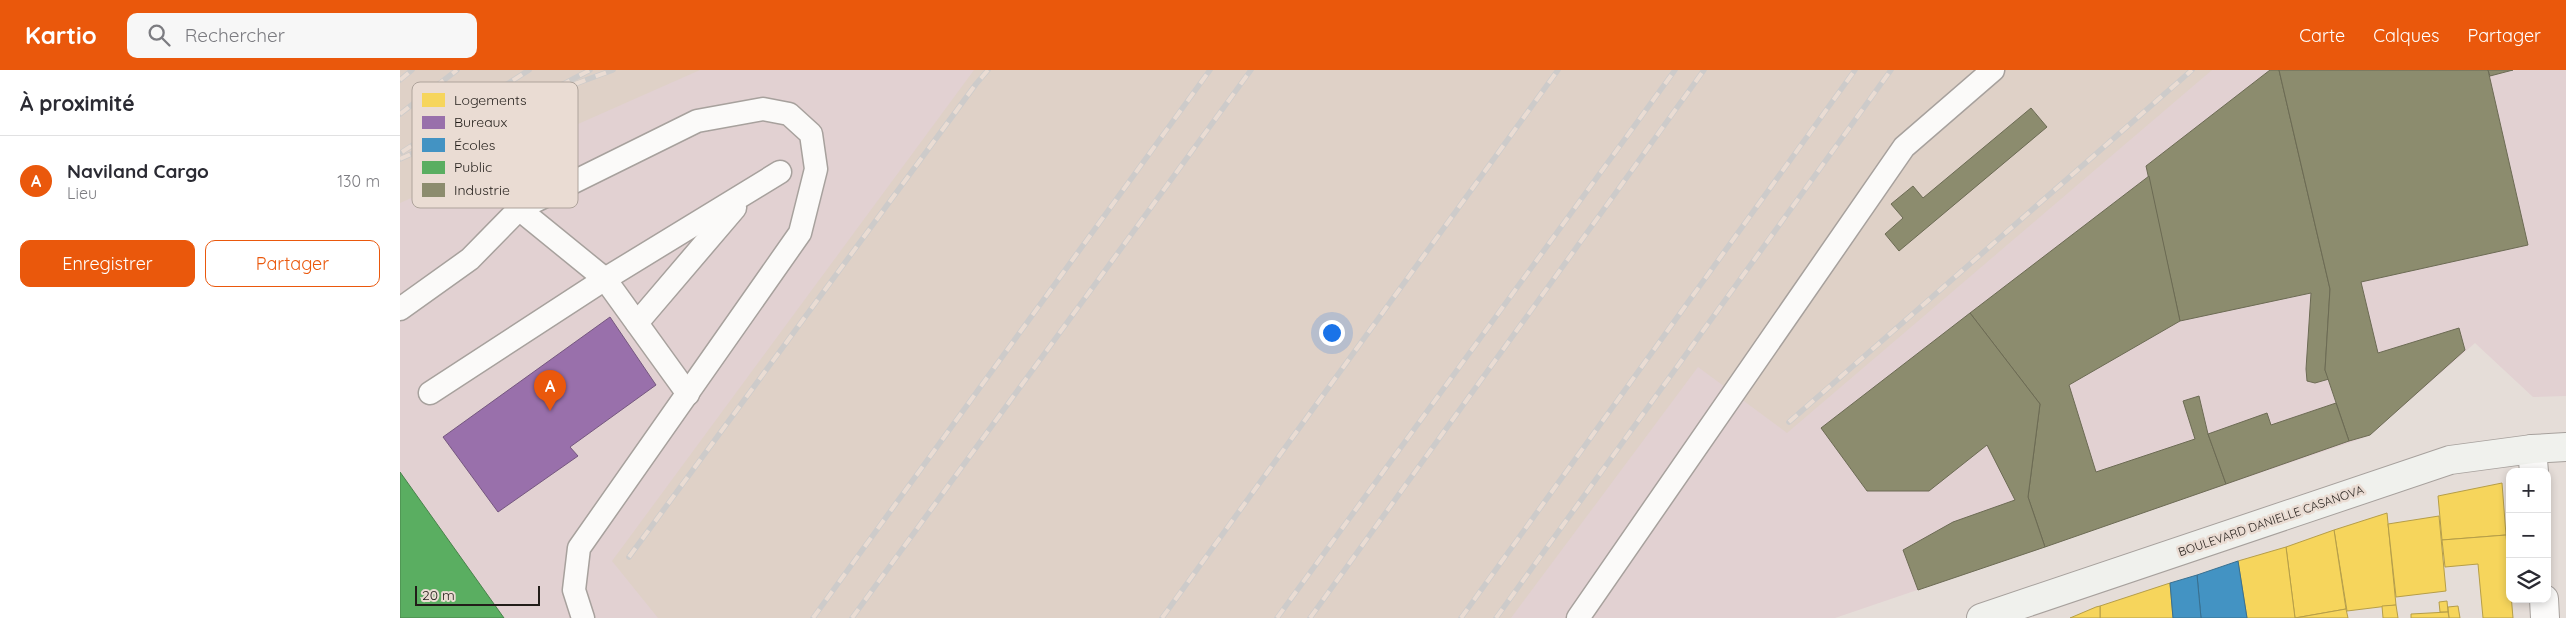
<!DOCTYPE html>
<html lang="fr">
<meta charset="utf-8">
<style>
:root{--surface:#fff;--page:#f7f7f7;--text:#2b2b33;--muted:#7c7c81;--line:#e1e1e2;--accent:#ea580c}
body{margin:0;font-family:Quicksand,sans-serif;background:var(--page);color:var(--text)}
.controls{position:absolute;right:15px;bottom:15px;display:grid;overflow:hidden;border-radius:10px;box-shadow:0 2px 8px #0003}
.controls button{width:45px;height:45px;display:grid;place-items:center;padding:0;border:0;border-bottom:1px solid var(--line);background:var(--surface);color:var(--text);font:25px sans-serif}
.scale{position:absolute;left:15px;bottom:12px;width:125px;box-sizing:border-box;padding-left:5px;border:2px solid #221d19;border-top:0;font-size:14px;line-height:18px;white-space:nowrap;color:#221d19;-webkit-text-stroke:4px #eadcd3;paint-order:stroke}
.you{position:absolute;left:931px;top:262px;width:18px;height:18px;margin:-12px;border:4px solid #fff;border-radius:50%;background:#1a73e8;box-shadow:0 0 0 8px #1a73e833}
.badge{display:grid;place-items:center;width:32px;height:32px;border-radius:50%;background:var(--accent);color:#fff;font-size:16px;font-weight:700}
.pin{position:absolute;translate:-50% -41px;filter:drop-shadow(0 1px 2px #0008)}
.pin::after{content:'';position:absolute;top:26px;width:18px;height:15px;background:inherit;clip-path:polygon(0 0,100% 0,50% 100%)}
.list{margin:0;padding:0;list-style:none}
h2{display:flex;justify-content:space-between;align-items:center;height:65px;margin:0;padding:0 20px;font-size:21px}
h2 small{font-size:16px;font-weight:400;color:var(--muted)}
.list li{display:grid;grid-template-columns:32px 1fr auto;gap:15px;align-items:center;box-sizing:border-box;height:90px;padding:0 20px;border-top:1px solid var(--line)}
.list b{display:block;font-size:19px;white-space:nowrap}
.list p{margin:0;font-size:16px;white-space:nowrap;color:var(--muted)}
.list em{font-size:16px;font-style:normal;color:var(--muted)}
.actions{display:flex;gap:10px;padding:15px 20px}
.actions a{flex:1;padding:11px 0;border:1px solid var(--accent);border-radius:10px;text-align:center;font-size:18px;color:var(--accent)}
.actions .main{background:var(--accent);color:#fff}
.icon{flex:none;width:28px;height:28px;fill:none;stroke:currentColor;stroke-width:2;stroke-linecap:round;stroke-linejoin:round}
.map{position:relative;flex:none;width:2166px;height:548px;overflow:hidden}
header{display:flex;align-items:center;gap:30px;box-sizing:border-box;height:70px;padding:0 25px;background:var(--accent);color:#fff}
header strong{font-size:24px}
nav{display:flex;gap:28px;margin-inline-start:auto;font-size:18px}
.search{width:350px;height:45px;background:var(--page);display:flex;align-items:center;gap:12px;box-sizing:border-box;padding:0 18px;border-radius:10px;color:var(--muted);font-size:19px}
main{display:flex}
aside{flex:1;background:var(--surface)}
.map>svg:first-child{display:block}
</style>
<header>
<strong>Kartio</strong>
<div class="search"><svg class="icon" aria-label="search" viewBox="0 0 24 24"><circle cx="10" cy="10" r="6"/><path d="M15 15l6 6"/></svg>Rechercher</div>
<nav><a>Carte</a><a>Calques</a><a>Partager</a></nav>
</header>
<main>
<aside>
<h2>À proximité<small></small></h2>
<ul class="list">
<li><span class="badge">A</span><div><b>Naviland Cargo</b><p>Lieu</p></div><em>130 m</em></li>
</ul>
<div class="actions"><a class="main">Enregistrer</a><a>Partager</a></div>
</aside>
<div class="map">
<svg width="2166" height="548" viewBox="0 0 2166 548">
<rect width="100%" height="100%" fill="#e5ddd8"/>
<path fill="#e2d1d2" d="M0,0H2166V326L2133,327L2075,273L1969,366L1435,548H0Z"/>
<g fill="#dfd1c7">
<path d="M0,0H300L0,133Z"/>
<path d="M574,0H1812L1387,363L1298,297L1111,548H258L212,491Z"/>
</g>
<g fill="#f6d55c" stroke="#b69e48">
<path d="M2102,413L2106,465L2042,470L2038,426Z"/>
<path d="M1987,443L1996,535L1947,541L1934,460Z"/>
<path d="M2039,446L2046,521L1996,527L1988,454Z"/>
<path d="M1934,460L1946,539L1895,548L1886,477Z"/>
<path d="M2106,465L2113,548H2083L2078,494L2045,497L2042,470Z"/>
<path d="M1886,477L1895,548L1946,539L1948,548H1847L1838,491Z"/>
<path d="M1770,513L1773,548H1700V536Z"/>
<path d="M2047,531L2048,542H2040L2039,532Z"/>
<path d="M1996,535L1998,548H1983L1982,536Z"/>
<path d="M1700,536V548H1670L1696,537Z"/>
<path d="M2058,536L2060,548H2049L2048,537Z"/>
<path d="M2048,542L2049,548H2011V544Z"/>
</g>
<path fill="#9970ab" stroke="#75577f" d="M210,247L256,315L170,377L178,386L98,442L43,367Z"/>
<g fill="#4393c3" stroke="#397090">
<path d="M1838,491L1847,548H1801L1797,505Z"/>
<path d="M1797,505L1801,548H1773L1770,513Z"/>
</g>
<path fill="#5aae61" stroke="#49824b" d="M0,402L104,548H0Z"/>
<g fill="#8c8c6e" stroke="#6c6b54">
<path d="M1870,0H1879L1930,219L1925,300L1929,309L1915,313L1907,311L1906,299L1911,223L1780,251L1746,96Z"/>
<path d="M1879,0H2088L2128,175L1961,212L1978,283L2059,258L2065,280L1970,365L1949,371L1925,300L1930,219Z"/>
<path d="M2088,0H2113L2090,6Z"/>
<path d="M1631,38L1647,57L1499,181L1485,164L1503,148L1491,134L1513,116L1523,128Z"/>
<path d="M1749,106L1780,251L1669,315L1696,402L1795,369L1783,331L1799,326L1808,364L1826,414L1645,477L1628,427L1640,334L1570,243Z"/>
<path d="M1570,243L1640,334L1628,427L1645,477L1518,520L1503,480L1553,452L1615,430L1587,375L1529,421H1467L1421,358Z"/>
<path d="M1936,333L1949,371L1826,414L1808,364L1867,343L1871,355Z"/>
</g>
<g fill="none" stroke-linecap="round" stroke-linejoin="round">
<defs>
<g id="lane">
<path d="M119,139L205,209L380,102"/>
<path d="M0,239L70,189L119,139L297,51L363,39L389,44L411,64L416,99L400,163L179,478L174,520L183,548"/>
<path d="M237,253L335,138"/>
<path d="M30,323L205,209L288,324"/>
<path d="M1178,548L1504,77L1593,0"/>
</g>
<g id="street">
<path d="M2132,379L2134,402"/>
<path d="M2144,529L2145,548"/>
</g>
<path id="secondary" d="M1581,548L2050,390L2132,379L2166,377"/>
</defs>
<use href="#lane" stroke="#a7a19d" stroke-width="25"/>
<use href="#street" stroke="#a7a19d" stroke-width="30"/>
<use href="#secondary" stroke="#a7a19d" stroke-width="30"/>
<use href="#lane" stroke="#fbfaf9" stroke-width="22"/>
<use href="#street" stroke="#fbfaf9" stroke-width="28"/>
<use href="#secondary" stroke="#f0f1ed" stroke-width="28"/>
<defs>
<g id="rail">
<path d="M0,10L12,0"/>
<path d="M175,14L213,0"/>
<path d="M0,44L57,0"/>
<path d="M2,82L129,0"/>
<path d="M0,89L135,29L190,0"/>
<path d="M1389,352L1792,0"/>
<path d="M229,487L576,14L588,0"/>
<path d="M413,548L810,0"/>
<path d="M452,548L851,0"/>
<path d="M762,548L1158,0"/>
<path d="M877,548L1275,0"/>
<path d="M910,548L1304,0"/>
<path d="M1061,548L1455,0"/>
<path d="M1096,548L1491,0"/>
</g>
</defs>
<use href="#rail" stroke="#cdcbca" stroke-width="5.5"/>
<use href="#rail" stroke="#eadcd3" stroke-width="4" stroke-dasharray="11" stroke-linecap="butt"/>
</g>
<g text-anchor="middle" stroke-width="5" stroke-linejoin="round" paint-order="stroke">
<g font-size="12" fill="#221d19" stroke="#eadcd3">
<text transform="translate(1871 451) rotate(-19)" y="4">BOULEVARD DANIELLE CASANOVA</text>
</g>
</g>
<rect x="12" y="12" width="166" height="126" rx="8" fill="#eadcd3" stroke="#aea39b" stroke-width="1"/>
<rect x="22" y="23" width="23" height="14" fill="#f6d55c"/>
<rect x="22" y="46" width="23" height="13" fill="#9970ab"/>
<rect x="22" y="68" width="23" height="14" fill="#4393c3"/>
<rect x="22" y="91" width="23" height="13" fill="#5aae61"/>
<rect x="22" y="113" width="23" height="14" fill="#8c8c6e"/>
<g font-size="14" fill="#221d19">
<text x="54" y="35">Logements</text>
<text x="54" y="57">Bureaux</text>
<text x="54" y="80">Écoles</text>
<text x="54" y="102">Public</text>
<text x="54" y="125">Industrie</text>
</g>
</svg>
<div class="controls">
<button>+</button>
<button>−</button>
<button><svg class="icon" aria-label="layers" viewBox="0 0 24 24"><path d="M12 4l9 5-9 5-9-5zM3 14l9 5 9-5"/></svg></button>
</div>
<div class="scale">20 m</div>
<div class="you"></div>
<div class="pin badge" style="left:150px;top:341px">A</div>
</div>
</main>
